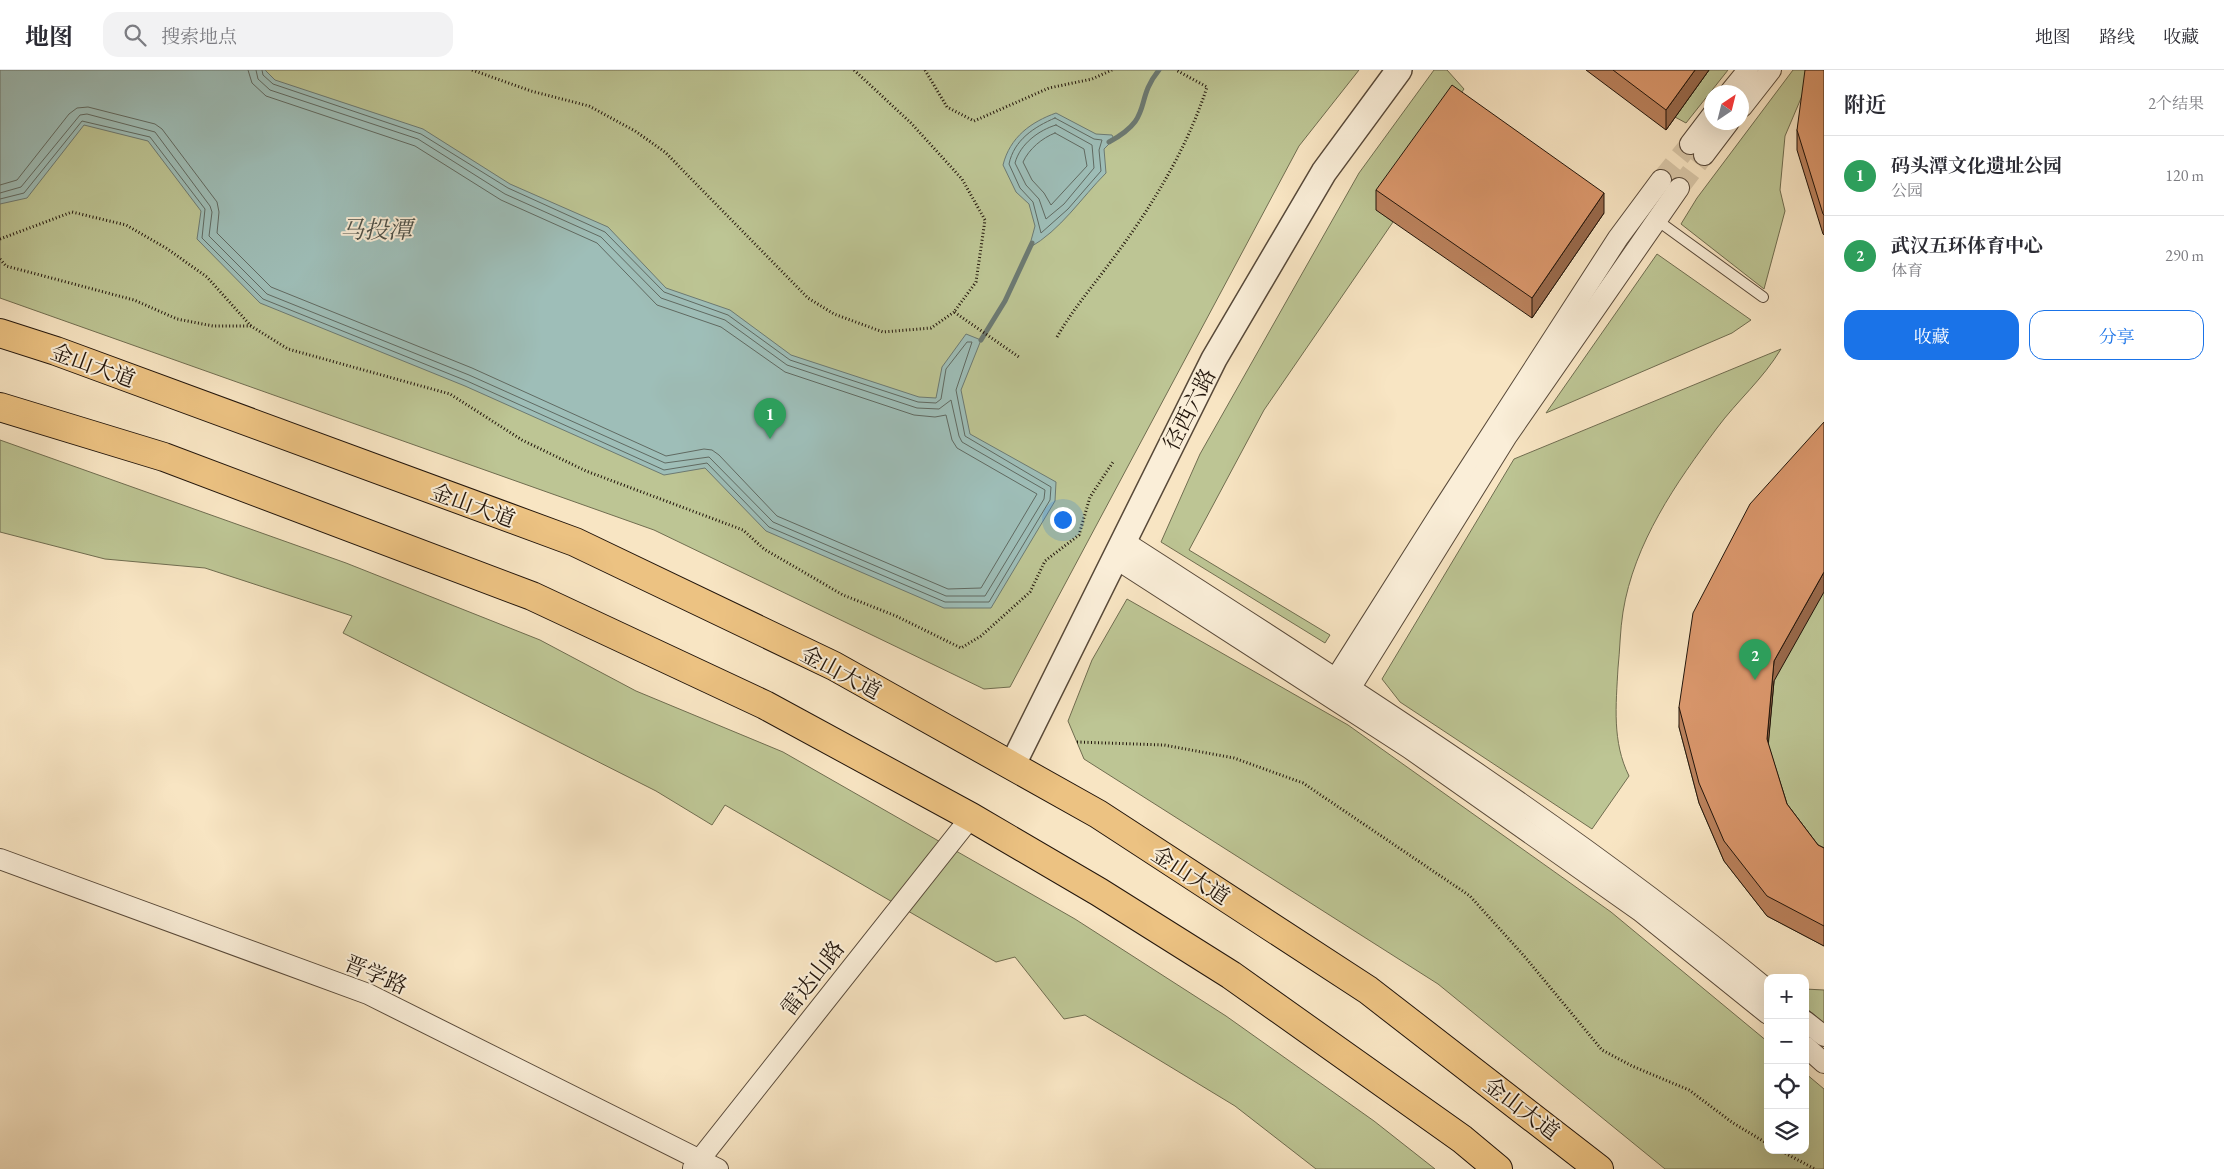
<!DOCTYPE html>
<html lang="zh">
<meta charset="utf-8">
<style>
:root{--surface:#fff;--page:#f2f2f3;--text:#2b2b33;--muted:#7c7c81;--line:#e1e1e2;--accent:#1a73e8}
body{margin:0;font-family:"EB Garamond","Noto Serif SC",serif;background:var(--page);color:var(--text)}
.controls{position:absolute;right:15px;bottom:15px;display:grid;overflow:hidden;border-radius:10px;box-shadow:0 5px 20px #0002}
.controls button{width:45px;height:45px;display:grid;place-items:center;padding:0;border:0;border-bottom:1px solid var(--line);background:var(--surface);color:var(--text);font:25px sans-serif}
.compass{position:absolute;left:1704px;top:15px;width:45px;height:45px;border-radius:50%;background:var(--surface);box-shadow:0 5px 20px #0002;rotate:35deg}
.you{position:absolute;left:1062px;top:449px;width:18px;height:18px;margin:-12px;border:4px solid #fff;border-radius:50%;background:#1a73e8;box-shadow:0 0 0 8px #1a73e833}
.badge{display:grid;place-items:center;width:32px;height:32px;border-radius:50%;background:var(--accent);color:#fff;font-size:16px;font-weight:700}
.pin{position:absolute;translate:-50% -41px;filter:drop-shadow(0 1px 2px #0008)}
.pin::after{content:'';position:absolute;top:26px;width:18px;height:15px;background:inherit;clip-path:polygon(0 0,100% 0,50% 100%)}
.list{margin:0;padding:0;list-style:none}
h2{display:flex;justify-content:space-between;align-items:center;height:65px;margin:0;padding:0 20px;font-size:21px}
h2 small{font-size:16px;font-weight:400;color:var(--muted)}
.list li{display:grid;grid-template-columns:32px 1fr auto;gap:15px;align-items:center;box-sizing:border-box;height:80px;padding:0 20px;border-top:1px solid var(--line)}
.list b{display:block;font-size:19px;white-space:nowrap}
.list p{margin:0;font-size:16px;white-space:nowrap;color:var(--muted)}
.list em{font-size:16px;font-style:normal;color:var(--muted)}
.actions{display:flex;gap:10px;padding:15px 20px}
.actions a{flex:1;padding:11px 0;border:1px solid var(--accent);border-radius:15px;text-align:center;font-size:18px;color:var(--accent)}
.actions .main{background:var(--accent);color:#fff}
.icon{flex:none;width:28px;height:28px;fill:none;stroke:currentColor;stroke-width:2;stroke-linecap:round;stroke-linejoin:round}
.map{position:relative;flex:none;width:1824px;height:1099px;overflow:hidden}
header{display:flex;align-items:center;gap:30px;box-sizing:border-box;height:70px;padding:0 25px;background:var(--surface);border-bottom:1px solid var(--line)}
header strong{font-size:24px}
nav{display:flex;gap:28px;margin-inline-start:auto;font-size:18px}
.search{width:350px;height:45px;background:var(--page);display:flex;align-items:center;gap:12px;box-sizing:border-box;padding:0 18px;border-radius:15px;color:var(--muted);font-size:19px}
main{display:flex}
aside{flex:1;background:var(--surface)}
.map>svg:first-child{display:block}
</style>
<header>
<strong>地图</strong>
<div class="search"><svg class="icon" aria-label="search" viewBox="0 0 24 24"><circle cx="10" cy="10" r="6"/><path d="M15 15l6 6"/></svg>搜索地点</div>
<nav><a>地图</a><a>路线</a><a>收藏</a></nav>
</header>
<main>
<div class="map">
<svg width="1824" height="1099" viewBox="0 0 1824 1099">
<rect width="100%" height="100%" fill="#f8e5c3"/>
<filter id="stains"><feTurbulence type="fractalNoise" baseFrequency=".004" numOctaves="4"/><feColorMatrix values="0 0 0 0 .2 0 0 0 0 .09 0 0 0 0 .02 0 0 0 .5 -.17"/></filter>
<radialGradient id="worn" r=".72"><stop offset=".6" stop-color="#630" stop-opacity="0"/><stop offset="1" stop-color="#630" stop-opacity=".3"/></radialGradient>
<g fill="#bdc594" stroke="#706d50">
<path d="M0,0H1359L1299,76L1010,617L984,619L654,460L0,228Z"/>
<path d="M1434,0H1447L1464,19L1377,140L1393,152L1264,340L1189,480L1330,565L1325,573L1161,472L1200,384L1359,103Z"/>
<path d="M1709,0H1728L1686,53L1675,47Z"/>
<path d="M1793,0H1813L1785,66L1780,120L1785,141L1764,219L1681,154L1697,128Z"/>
<path d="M1657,184L1751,250L1732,263L1546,343Z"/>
<path d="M1781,279C1763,309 1737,331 1717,358C1676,413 1634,473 1623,542C1620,560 1620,580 1618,598C1616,635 1612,672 1629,706L1592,759L1400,632L1382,609L1514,389Z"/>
<path d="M0,370L346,493L540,570L636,621L783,682L1075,849L1226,946L1374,1051L1435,1099H1316L1235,1036L1085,945L1064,949L1015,887L996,892L725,735L712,755L656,721L343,563L352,546L205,498L105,489L0,462Z"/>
<path d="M1824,372V876L1767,846L1724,791L1699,733L1679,657L1693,563Z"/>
<path d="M1127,529L1348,655L1611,842L1768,972V1080H1805V1003L1824,1019V1099H1665L1438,914L1084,689L1068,651L1092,590Z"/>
<path d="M1805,919L1824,920V953L1805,937Z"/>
</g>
<g fill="#9ebeb8" stroke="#6c7a73">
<path d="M0,0H265L275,10L423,59L510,114L608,157L666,218L730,240L791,285L919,327L936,328L942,297L966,264L981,270L961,320L970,364L1056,412L1055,431L991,538H944L766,461L705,398L664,405L465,316L260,233L197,169L201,141L148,71L84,55L27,128L0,134Z"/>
<path d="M1056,43L1096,64L1112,65L1114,69L1104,79L1106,103C1081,128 1061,160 1029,178L1035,156L1029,134L1016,122L1003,95C1010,67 1031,52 1056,43Z"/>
</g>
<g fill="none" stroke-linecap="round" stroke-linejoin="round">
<g stroke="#606a62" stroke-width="1">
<path d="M1055,48L1094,69L1102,70L1099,80L1101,101L1068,139L1041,163L1033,132L1020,118L1009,94C1014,70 1034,57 1055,48Z"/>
<path d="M1056,55L1092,75L1094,98L1064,134L1046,149L1039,129L1026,115L1015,93C1020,74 1039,60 1056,55Z"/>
<path d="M1055,63L1084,79L1087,96L1051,135L1044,123L1032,110L1023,92C1029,79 1042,68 1055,63Z"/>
<path d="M0,115L17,110L69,44L77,38L88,37L155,54L162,59L217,132L219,142L217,163L271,217L472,298L666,386L704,379L712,380L719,385L777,446L948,519L981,518L1037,424L957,378L952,370L946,345L935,347L914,345L785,302L721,257L657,235L597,173L501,130L415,76L266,26L252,13L248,0"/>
<path d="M0,123L21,117L80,45L87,44L155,62L210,136L212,142L209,166L267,224L469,305L665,393L709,387L773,452L946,526H985L1044,429L1045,420L962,372L959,366L951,330L939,339L917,338L787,295L725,250L661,228L601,167L505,124L418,69L270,20L258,9L256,0"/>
<path d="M0,129L24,123L82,51L150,67L205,139L202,168L263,229L467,311L664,400L707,393L769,457L945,532H989L1050,430L1051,417L965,366L956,320L972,272H967L946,299L941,329L936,333L918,332L790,290L728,245L664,222L605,162L508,118L421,64L273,14L263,5L262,0"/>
</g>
<g stroke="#6c7a73" stroke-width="5">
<path d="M1109,72C1155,47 1133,32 1159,0"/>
<path d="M981,270L1005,231L1032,173"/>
</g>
<g stroke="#d8c6a7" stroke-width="20" stroke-dasharray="20 10" stroke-linecap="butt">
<path d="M1661,110L1690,74"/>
<path d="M1679,118L1704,85"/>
</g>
<defs>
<path id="service" d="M1654,148L1763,227"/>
<g id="minor">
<path d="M1730,22L1748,0"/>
<path d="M1742,37L1771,0"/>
<path d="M1690,74L1712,45"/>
<path d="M1704,85L1729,52"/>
<path d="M1123,471C1343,613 1566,753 1768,920"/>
<path d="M1115,488L1409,678L1640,841L1768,944"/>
<path d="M1329,619L1441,442L1618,168L1661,110"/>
<path d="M1343,630L1507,366L1679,118"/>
<path d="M0,789L368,924L718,1099"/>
<path d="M1805,951L1824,966"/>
<path d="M1805,976L1824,993"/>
<path d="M693,1098L971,747"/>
</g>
<path id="tertiary" d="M1012,696L1214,289L1324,102L1399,0"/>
<g id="primary">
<path d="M0,263L56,281L575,472L834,596L1098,744L1368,920L1599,1099"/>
<path d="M0,337L164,387L532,526L765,635L971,747L1099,822L1231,905L1462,1069L1498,1099"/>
</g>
</defs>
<use href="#service" stroke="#584939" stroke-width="12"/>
<use href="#minor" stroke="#584939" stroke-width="22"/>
<use href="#tertiary" stroke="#584939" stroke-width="28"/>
<use href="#primary" stroke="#22150b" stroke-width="30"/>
<g stroke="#22150b" stroke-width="3" stroke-dasharray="1 2.5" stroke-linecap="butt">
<path d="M472,0L531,21L589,36L635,61L665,82L808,228L834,244L883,262L931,258L954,242"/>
<path d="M854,0L911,53L962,109L985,150L976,212L954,242L1019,287"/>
<path d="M925,0L947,37L974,51L1049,18L1092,9L1112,0"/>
<path d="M0,169L72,142L126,155L166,178L207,207L251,256"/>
<path d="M0,189L6,196L134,230L177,249L213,256H251L288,279L450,324L522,370L586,401L743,460L764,479L843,525L896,546L961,578L981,566L1030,522L1045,491L1079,465L1090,427L1113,392"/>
<path d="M1057,267C1073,239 1093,216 1112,190C1151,138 1187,79 1207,17L1176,0"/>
<path d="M1077,672L1164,675L1234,688L1303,713L1470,826L1525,887L1602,980L1632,996L1689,1020L1733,1053L1768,1074"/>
<path d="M1779,1080L1815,1099"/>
</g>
<use href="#service" stroke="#faeed8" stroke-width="10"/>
<use href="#minor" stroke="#faeed8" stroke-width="20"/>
<use href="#tertiary" stroke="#faeed8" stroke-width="25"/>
<use href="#primary" stroke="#ecc282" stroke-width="28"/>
</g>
<g fill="#bb825d" stroke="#22150b">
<path d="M1586,0H1709L1666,60Z"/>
<path d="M1824,0V165L1823,164L1797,80V60Z"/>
<path d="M1376,120L1604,143L1532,248L1376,140Z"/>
<path d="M1774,611L1768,674L1787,734L1818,775L1824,778V876L1767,846L1724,791L1699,733L1679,657V637Z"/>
</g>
<g fill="#996a4c" stroke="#22150b">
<path d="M1695,0H1709L1666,60V40Z"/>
<path d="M1604,123V143L1532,248V228Z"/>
<path d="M1824,502V522L1774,611L1767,689V669L1774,591Z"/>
</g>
<g fill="#da976c" stroke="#22150b">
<path d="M1613,0H1695L1666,40Z"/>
<path d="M1805,0H1824V145L1823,144L1797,60Z"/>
<path d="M1452,15L1604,123L1532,228L1376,120Z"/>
<path d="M1824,352V502L1774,591L1767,669L1787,734L1818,775L1824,778V856L1767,826L1724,771L1699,713L1679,637L1693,543L1750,434Z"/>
</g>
<g text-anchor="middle" stroke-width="4" stroke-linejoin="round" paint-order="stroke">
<g font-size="22" fill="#22150b" stroke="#faeed8">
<text transform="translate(93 295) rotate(20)" y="8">金山大道</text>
<text transform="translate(1189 339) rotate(-63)" y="8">径西六路</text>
<text transform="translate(473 435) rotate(20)" y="8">金山大道</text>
<text transform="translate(841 602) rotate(28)" y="8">金山大道</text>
<text transform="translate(1191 805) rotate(33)" y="8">金山大道</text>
<text transform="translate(376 904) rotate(23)" y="8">晋学路</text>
<text transform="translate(812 908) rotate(-52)" y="8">雷达山路</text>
<text transform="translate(1522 1038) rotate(37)" y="8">金山大道</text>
</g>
<g font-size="24" font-style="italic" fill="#4d5048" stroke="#faeed8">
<text x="376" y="168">马投潭</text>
</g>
</g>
<rect width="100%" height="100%" filter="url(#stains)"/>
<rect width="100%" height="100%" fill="url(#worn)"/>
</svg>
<div class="controls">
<button>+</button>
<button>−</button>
<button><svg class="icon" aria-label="locate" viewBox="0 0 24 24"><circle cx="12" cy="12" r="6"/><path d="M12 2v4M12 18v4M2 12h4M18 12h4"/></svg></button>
<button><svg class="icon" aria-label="layers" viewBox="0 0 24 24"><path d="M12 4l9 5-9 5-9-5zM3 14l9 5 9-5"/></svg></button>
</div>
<svg class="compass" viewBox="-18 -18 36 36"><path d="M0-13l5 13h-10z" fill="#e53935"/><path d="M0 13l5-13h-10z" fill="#7c7c81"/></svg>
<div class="you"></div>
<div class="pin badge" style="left:770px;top:369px;background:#2e9e5b">1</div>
<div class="pin badge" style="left:1755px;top:610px;background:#2e9e5b">2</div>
</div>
<aside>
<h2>附近<small>2个结果</small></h2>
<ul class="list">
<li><span class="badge" style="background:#2e9e5b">1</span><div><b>码头潭文化遗址公园</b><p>公园</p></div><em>120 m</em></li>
<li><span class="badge" style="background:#2e9e5b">2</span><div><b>武汉五环体育中心</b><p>体育</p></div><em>290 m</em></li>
</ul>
<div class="actions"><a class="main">收藏</a><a>分享</a></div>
</aside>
</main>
